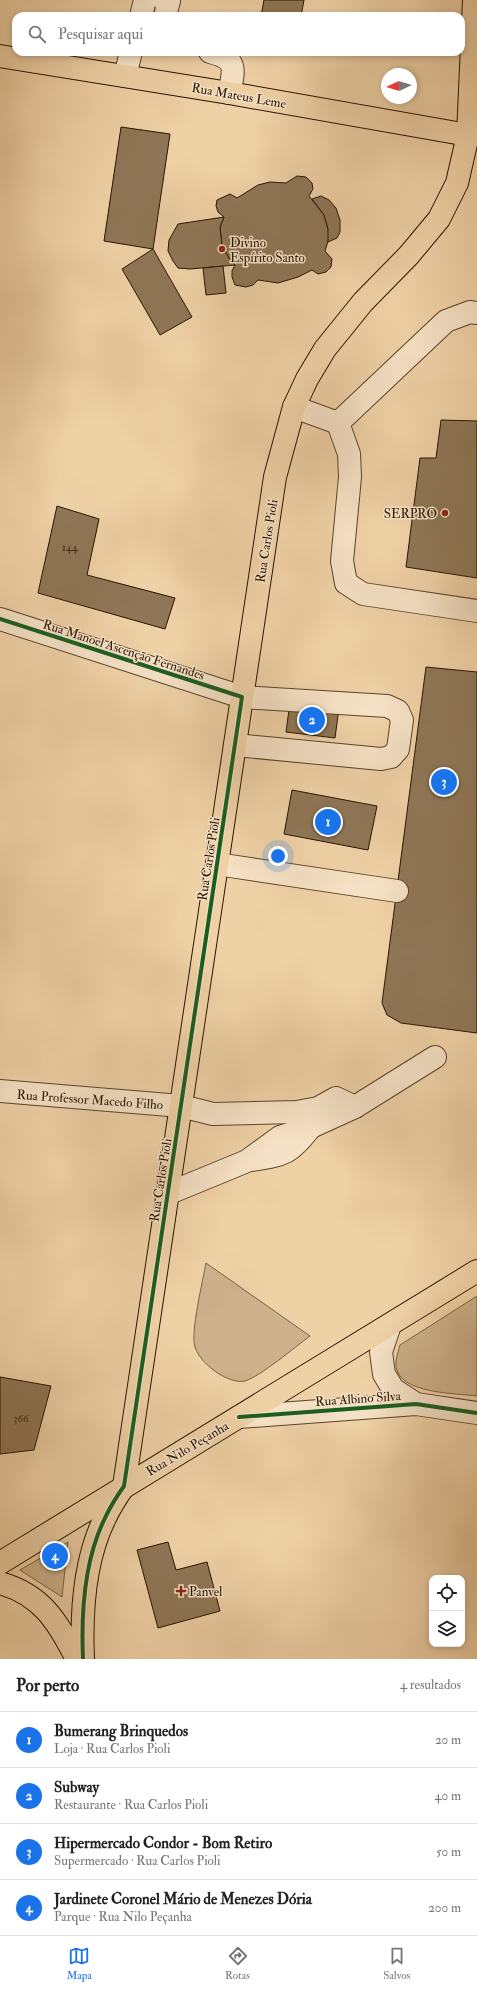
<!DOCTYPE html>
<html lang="pt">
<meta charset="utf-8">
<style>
:root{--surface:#fff;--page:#f2f2f2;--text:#202124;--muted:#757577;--line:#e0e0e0;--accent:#1a73e8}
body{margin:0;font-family:"IM FELL Double Pica",serif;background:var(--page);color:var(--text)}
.controls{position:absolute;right:12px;bottom:12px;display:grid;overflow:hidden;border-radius:8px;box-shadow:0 2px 6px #0003}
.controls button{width:36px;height:36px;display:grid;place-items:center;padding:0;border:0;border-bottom:1px solid var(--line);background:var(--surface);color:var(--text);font:20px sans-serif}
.compass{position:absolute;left:381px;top:68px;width:36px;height:36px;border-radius:50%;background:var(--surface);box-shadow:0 2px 6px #0003;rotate:266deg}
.you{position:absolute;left:278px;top:856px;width:14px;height:14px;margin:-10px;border:3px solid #fff;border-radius:50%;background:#1a73e8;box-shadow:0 0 0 6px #1a73e833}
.badge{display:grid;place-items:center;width:26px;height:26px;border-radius:50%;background:var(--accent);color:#fff;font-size:13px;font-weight:700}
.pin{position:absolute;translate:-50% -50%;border:2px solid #fff;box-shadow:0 1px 4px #0006}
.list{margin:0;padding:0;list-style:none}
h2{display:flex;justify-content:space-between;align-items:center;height:52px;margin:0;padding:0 16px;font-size:17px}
h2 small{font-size:13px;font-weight:400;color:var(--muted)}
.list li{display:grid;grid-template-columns:26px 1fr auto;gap:12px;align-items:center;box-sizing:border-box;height:56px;padding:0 16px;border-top:1px solid var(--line)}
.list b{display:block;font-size:15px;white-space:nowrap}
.list p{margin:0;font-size:13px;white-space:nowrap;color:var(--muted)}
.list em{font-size:13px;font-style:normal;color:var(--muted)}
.icon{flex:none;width:22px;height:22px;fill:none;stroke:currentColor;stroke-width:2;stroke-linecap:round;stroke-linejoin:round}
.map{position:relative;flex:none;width:477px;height:1659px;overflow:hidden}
.search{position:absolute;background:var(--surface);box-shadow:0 2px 6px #0003;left:12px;right:12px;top:12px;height:44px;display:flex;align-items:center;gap:10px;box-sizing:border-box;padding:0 14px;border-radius:12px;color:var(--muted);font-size:15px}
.sheet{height:276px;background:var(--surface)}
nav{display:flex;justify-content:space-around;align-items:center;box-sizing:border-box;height:56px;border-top:1px solid var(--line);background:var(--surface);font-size:11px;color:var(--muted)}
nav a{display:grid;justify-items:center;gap:2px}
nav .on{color:var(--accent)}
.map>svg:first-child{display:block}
</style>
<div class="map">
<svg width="477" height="1659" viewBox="0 0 477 1659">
<rect width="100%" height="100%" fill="#efd1a6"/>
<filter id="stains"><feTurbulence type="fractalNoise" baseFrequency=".005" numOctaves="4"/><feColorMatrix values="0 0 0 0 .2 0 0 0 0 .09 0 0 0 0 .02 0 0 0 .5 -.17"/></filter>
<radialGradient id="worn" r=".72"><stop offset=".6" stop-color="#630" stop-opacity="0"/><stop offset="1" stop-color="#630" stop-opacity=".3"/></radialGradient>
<g fill="#cdb18a" stroke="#7a6245">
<path d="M206,1263L310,1336C295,1347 261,1376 245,1381C237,1383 226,1378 219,1374C210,1368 199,1359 195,1347C190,1334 203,1280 206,1263Z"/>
<path d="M477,1296V1396C455,1393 399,1394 396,1366C395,1360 399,1350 400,1345Z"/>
<path d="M68,1542L62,1597L20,1570Z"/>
</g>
<g fill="#8f7656" stroke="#271400">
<path d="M264,0H304L301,16H261Z"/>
<path d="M121,127L170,134L153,249L104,241Z"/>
<path d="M297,176L306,177L312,183L313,189L309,196L324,215L328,229L329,238L325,251L332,259L331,267L326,272L318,274L312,270L298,277L278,283L258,280L253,285L246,287L235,285L232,277V271L235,265L229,258L222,246L220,227L224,217L218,212L216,206L217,200L230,194L237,198L258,185L270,182L286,183Z"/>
<path d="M321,196L329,200L336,208L340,220V232L337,238L328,242V229L324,215L312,199Z"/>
<path d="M224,217L220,227L222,246L229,258L235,265L190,269L178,268L173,261L168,251L169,240L178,224Z"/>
<path d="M153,249L192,317L160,335L122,269Z"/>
<path d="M223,266L226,293L206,295L203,268Z"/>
<path d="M441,420L477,421V578L406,567L420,458H436Z"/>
<path d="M57,506L99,519L87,575L175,598L165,629L38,593Z"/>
<path d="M426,667L477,672V1033L401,1023L387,1015L382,1003Z"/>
<path d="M290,702L339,708L335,738L286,732Z"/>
<path d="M292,790L377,806L368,850L284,834Z"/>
<path d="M0,1377L51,1386L34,1450L0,1454Z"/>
<path d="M168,1542L176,1570L207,1562L220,1611L158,1628L137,1550Z"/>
</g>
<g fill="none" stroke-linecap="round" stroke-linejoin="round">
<defs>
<g id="minor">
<path d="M164,0L169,1L165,16"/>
<path d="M141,16L145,0"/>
<path d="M210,52C237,59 235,68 229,93"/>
<path d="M125,76L131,52"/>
<path d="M294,407L338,423"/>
<path d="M338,423L349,454L350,477L342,561L346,583L363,594L477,611"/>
<path d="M338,423L446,321L470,312L477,313"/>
<path d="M0,619L242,697L387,706L398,711L402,720L398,749L391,757L381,759L235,745"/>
<path d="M217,864L397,891"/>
<path d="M0,1091L181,1106L213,1114L297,1112L318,1108L336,1098L355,1107"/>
<path d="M252,1160C284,1155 290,1154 310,1128"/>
<path d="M167,1194L247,1161L280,1137L311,1127L355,1107L435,1057"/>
<path d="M390,1325L381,1352L384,1374L393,1389L416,1404"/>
<path d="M239,1417L416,1404L477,1413"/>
</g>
<g id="major">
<path d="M0,56L229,93L468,135L477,134"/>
<path d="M0,1563L477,1271"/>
<path d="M0,1583C43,1595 57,1622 77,1659"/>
<path d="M83,1659C81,1613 84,1560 105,1518C110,1507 117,1496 124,1486L275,477L294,407L307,379L325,349L363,302L409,255L439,219L457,183L468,135L474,0"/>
</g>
</defs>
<use href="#minor" stroke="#59432a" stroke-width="24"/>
<use href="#major" stroke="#271400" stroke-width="24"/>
<use href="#minor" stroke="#f5e1c5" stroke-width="22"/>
<use href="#major" stroke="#efd1a6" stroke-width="22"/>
<defs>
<g id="cycleway">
<path d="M0,619L242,697L124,1486C117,1496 110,1507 105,1518C84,1560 81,1613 83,1659"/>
<path d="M239,1417L416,1404L477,1413"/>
</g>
</defs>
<use href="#cycleway" stroke="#f5e1c5" stroke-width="6"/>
<use href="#cycleway" stroke="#1b5e20" stroke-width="4"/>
</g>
<g fill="#8f2418" stroke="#f5e1c5" stroke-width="1.5">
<circle cx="222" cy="249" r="4"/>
<circle cx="445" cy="513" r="4"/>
<path d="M179 1585h4v4h4v4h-4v4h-4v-4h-4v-4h4z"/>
</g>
<g text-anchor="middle" stroke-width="3" stroke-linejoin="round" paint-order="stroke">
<g font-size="11" fill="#412c16">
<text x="70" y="551">144</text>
<text x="21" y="1422">366</text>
</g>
<g font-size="13" fill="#271400" stroke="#f5e1c5">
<text transform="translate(239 95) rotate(10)" y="5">Rua Mateus Leme</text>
<text transform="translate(266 541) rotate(-81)" y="5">Rua Carlos Pioli</text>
<text transform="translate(124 649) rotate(18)" y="5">Rua Manoel Ascenção Fernandes</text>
<text transform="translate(208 859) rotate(-81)" y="5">Rua Carlos Pioli</text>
<text transform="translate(90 1099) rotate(4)" y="5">Rua Professor Macedo Filho</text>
<text transform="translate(160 1180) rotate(-81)" y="5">Rua Carlos Pioli</text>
<text transform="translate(358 1398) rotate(-4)" y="5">Rua Albino Silva</text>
<text transform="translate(187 1448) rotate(-31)" y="5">Rua Nilo Peçanha</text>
</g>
<g font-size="13" fill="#271400" stroke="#f5e1c5" text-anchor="start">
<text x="230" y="247">Divino<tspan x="230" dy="15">Espírito Santo</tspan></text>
<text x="437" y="518" text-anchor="end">SERPRO</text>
<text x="189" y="1596">Panvel</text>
</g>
</g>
<rect width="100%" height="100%" filter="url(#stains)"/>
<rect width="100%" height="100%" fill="url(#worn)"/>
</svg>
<div class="controls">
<button><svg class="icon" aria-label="locate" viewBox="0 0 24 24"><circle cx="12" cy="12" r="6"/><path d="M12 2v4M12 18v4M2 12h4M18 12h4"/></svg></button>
<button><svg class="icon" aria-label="layers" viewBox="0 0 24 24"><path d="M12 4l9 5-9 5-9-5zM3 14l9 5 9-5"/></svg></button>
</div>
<svg class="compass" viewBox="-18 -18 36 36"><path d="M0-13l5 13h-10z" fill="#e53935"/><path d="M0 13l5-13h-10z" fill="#757577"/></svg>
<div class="you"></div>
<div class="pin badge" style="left:328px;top:822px">1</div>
<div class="pin badge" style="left:312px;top:720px">2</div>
<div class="pin badge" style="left:444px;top:782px">3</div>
<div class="pin badge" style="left:55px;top:1556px">4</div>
<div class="search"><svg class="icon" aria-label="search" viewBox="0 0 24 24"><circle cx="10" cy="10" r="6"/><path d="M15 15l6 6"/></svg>Pesquisar aqui</div>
</div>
<section class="sheet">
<h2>Por perto<small>4 resultados</small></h2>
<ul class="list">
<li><span class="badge">1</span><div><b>Bumerang Brinquedos</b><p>Loja · Rua Carlos Pioli</p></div><em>20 m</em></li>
<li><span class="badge">2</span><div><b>Subway</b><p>Restaurante · Rua Carlos Pioli</p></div><em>40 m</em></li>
<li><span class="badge">3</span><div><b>Hipermercado Condor - Bom Retiro</b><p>Supermercado · Rua Carlos Pioli</p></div><em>50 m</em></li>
<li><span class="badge">4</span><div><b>Jardinete Coronel Mário de Menezes Dória</b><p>Parque · Rua Nilo Peçanha</p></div><em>200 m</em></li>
</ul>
</section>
<nav>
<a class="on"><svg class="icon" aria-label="map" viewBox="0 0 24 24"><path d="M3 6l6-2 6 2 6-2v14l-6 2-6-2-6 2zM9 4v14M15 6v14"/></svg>Mapa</a>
<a><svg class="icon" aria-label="directions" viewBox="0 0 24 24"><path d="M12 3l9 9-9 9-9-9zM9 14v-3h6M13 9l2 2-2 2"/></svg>Rotas</a>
<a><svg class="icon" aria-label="saved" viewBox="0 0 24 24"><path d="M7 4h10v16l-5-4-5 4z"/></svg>Salvos</a>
</nav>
